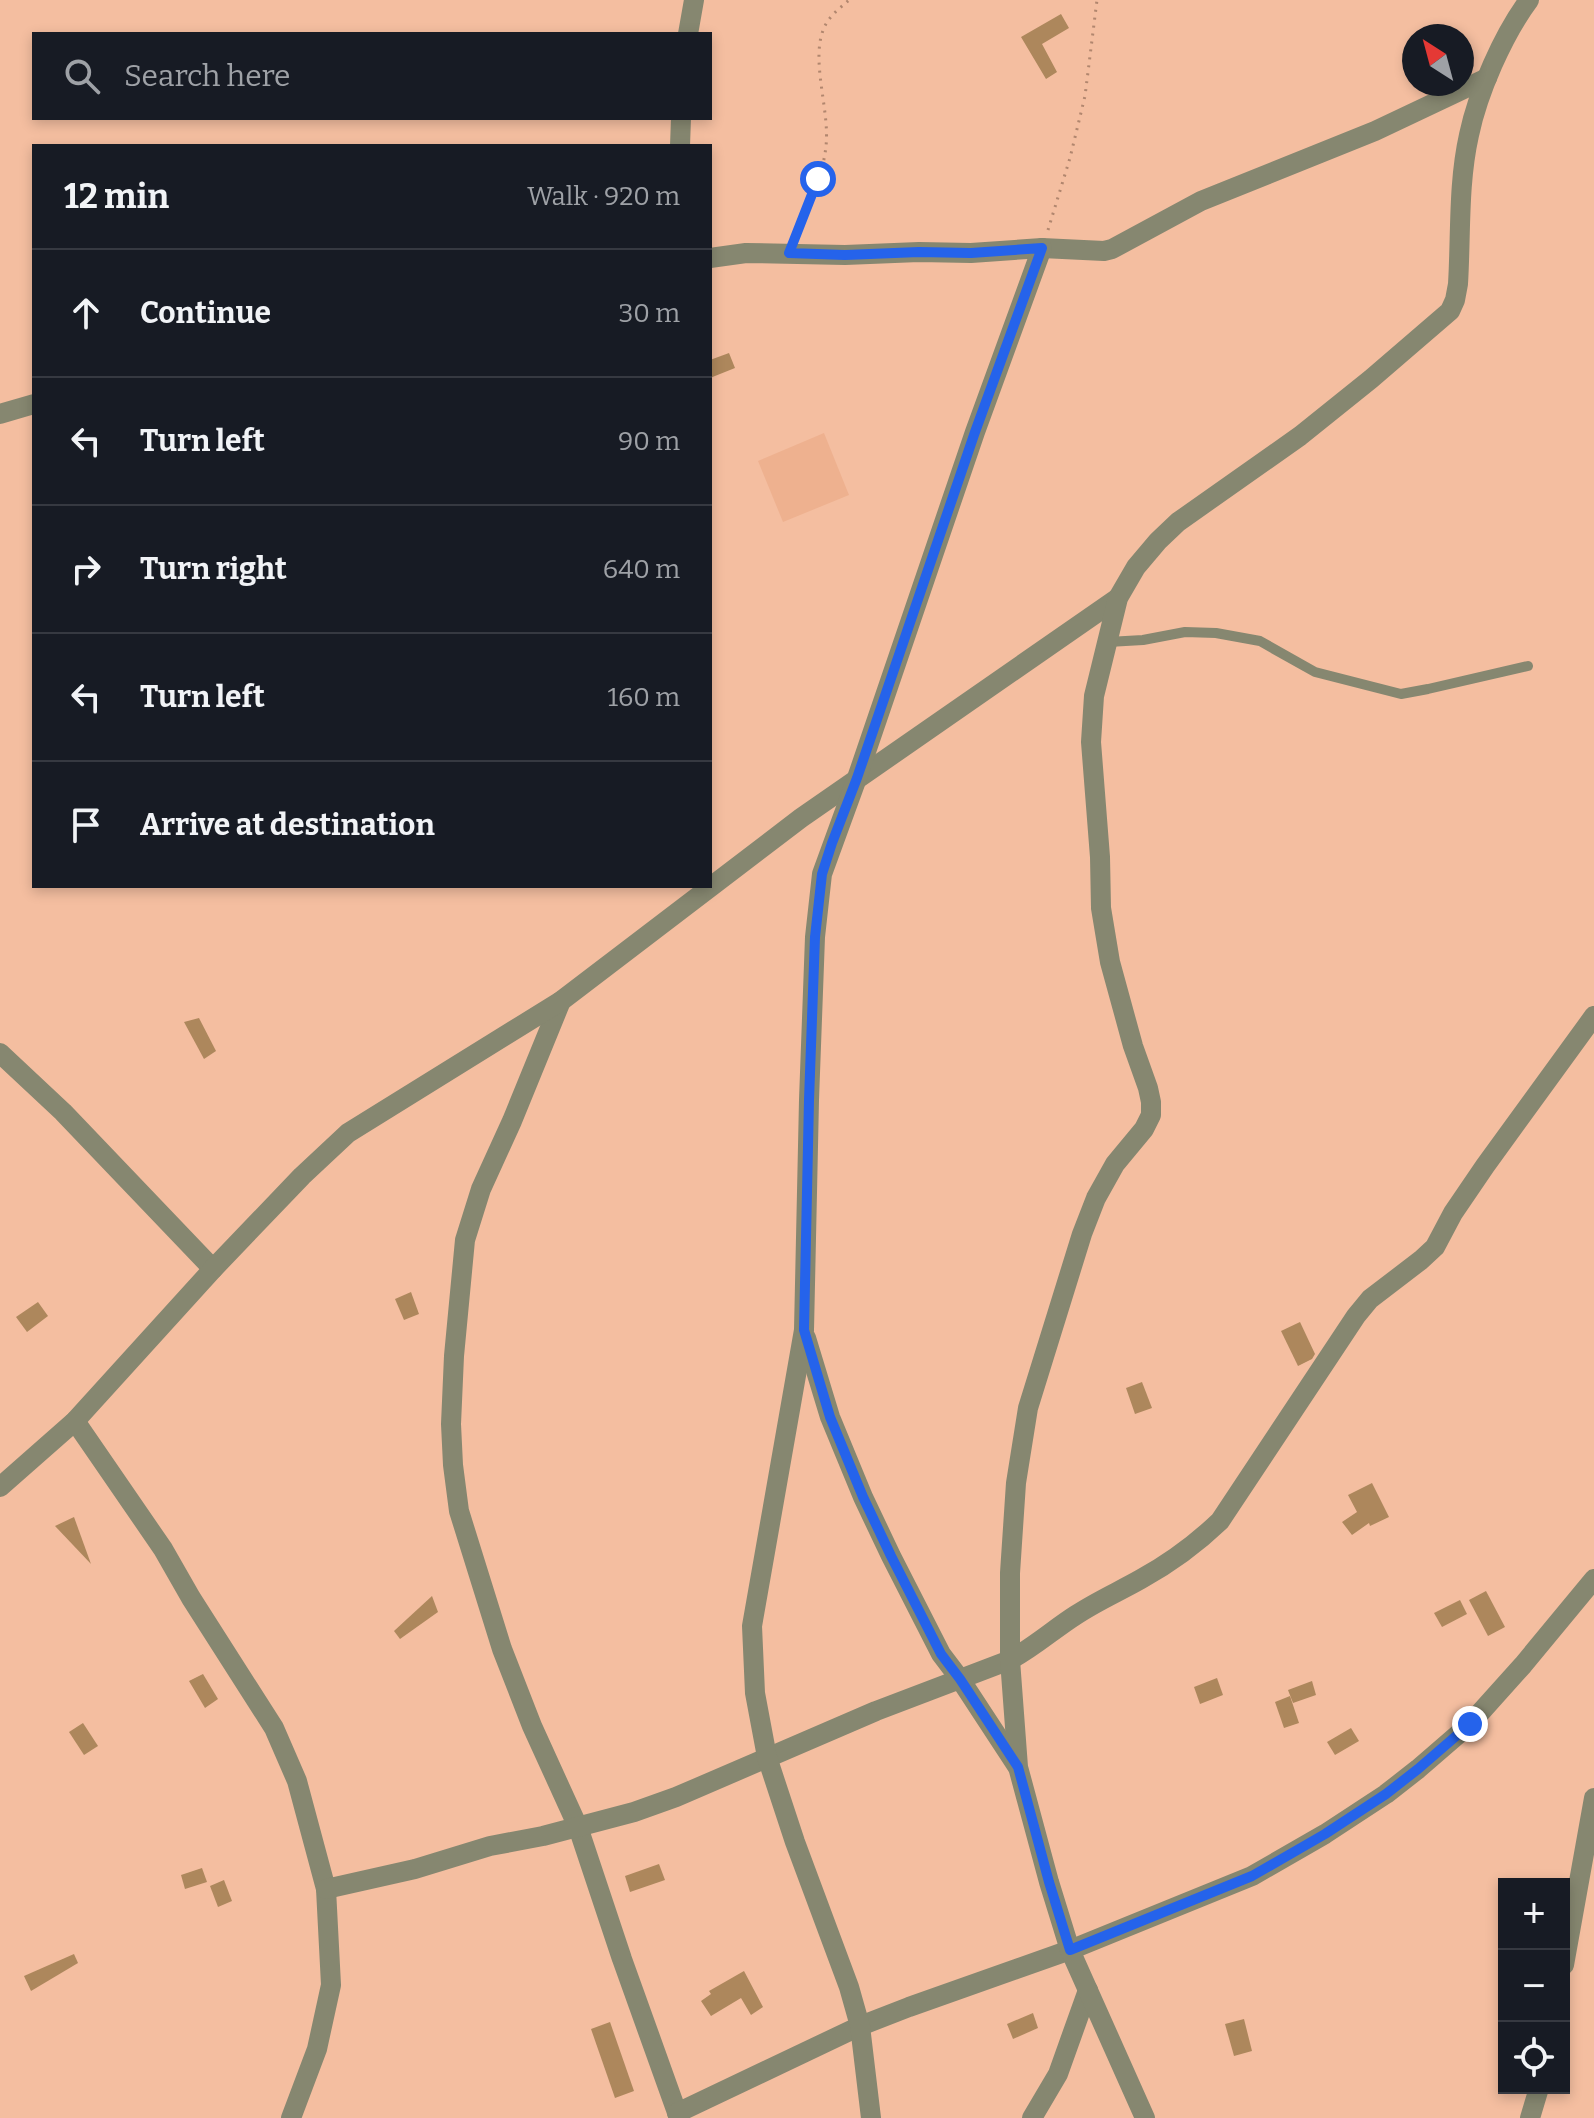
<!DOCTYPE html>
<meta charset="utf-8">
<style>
:root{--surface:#171b24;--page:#20242c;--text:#f1f3f6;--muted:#9ea1a6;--line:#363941}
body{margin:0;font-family:Bitter,serif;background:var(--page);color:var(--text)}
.controls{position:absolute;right:24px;bottom:24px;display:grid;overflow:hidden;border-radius:0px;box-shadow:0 4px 12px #0003}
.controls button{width:72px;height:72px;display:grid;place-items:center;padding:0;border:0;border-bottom:2px solid var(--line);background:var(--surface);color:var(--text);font:40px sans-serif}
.compass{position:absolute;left:1402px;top:24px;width:72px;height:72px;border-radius:50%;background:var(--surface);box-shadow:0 4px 12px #0003;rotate:324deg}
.stop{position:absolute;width:24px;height:24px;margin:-18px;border:6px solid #2563eb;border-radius:50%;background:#fff}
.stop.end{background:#2563eb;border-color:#fff;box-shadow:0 2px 8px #0008}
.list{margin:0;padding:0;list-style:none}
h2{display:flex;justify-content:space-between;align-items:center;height:104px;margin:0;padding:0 32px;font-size:34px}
h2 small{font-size:26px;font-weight:400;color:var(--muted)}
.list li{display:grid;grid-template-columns:52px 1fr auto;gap:24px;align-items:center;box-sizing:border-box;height:128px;padding:0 32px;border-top:2px solid var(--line)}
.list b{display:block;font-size:30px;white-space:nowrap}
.list em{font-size:26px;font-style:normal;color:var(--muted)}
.icon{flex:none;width:44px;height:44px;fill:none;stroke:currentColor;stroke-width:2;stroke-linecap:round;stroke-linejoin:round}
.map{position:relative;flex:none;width:1594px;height:2118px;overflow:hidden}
.search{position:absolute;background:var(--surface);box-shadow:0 4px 12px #0003;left:32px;top:32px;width:680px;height:88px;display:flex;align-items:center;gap:20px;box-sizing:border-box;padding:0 28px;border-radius:0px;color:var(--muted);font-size:30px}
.panel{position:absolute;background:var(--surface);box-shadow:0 4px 12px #0003;left:32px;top:144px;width:680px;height:744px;border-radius:0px}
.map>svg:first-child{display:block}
</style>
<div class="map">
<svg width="1594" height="2118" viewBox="0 0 1594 2118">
<rect width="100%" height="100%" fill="#f4bea0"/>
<path fill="#eeb18f" d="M824,433L849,495L783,522L758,461Z"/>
<g fill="#ad875c">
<path d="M1061,14L1069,28L1042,44L1057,72L1046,79L1021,37Z"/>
<path d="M729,353L735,368L710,378V360Z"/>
<path d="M199,1018L216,1051L204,1059L184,1022Z"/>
<path d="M411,1292L419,1314L404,1320L395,1299Z"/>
<path d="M38,1302L48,1316L27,1332L16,1317Z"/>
<path d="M1300,1322L1315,1354L1312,1359L1298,1366L1281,1331Z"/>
<path d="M1142,1382L1152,1408L1135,1414L1126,1388Z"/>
<path d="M1372,1483L1389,1517L1370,1526L1369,1523L1352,1535L1342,1522L1357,1512L1348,1495Z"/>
<path d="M74,1517L91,1564L55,1526Z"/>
<path d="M1486,1591L1505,1627L1488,1636L1469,1600Z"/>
<path d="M432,1596L438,1612L400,1639L394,1631Z"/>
<path d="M1460,1600L1467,1614L1442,1627L1434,1613Z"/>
<path d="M203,1674L218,1699L205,1708L189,1681Z"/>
<path d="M1217,1678L1223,1695L1200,1704L1194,1687Z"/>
<path d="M1312,1681L1316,1695L1293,1703L1288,1690Z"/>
<path d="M1290,1696L1299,1723L1284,1728L1275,1702Z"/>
<path d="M83,1723L98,1746L84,1755L69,1732Z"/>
<path d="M1351,1728L1359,1741L1335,1755L1327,1742Z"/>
<path d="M659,1864L665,1880L630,1892L625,1876Z"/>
<path d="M202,1868L207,1882L185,1889L181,1875Z"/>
<path d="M224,1880L232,1901L218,1907L210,1886Z"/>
<path d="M74,1954L78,1963L31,1991L24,1976Z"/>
<path d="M744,1971L763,2007L751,2015L741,1998L711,2016L701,2001L711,1994L709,1991Z"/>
<path d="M1033,2013L1038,2028L1013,2039L1007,2024Z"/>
<path d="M1244,2019L1252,2051L1234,2056L1225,2024Z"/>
<path d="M610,2022L634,2091L615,2098L591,2029Z"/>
</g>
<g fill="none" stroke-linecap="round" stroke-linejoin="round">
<g stroke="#b1866e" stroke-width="3" stroke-dasharray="2 6" stroke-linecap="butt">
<path d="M1048,230L1070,158L1085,96L1097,0"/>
<path d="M796,235C808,207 823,176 826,146C830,110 810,60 824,28C829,16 840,8 849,0"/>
</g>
<path stroke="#868770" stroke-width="10" d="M1108,642L1143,640L1185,632L1216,633L1260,641L1315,672L1401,694L1428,689L1528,666"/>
<g stroke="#868770" stroke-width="20">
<path d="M688,34L694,0"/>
<path d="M680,146L681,118"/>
<path d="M710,258L746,253L845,255L919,252L971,253L1042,248L1104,251L1112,249L1201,201L1375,131L1487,78"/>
<path d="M0,414L34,404"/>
<path d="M561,1001L512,1121L481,1189L465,1240L454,1356L451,1424L453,1465L459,1511L502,1649L532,1726L578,1827L622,1959L679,2118"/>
<path d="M0,1053L63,1112L213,1269"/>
<path d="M806,1338L830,1417L863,1497L891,1556L941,1654L960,1679L1017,1766"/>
<path d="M75,1421L163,1549L191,1598L274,1728L297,1781L326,1889L331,1985L317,2049L291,2118"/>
<path d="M0,1487L75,1421L213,1269L302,1176L348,1133L561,1001L801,818L1118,598"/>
<path d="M326,1889L415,1869L490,1846L543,1836L634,1812L676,1797L876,1711L1010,1660C1034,1647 1054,1629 1076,1615C1097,1601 1120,1591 1141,1579C1170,1563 1196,1544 1220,1521L1356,1316L1370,1299L1421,1260L1435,1247L1453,1213L1485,1166L1594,1016"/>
<path d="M1564,1965L1594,1798"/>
<path d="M677,2113L860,2026L909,2007L1070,1950L1252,1876L1325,1834L1386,1794L1418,1769L1470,1724L1523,1665L1594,1579"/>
<path d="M871,2118L860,2026L849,1987L795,1842L767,1757L755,1693L752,1626L804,1330L809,1100L815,937L822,874L857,778L975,432L1042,248"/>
<path d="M1032,2118L1058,2074L1088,1990"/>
<path d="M1145,2118L1070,1950L1049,1882L1018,1767L1010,1660V1573L1016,1483L1028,1408L1082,1234L1096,1198L1115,1164L1144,1129L1151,1115V1102L1148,1088L1133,1046L1110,962L1101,908L1100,857L1091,742L1094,696L1118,598L1136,567L1158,541L1178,522L1300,436L1371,379L1450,311L1455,300L1458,284C1461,235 1458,184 1469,135C1478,92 1503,35 1529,0"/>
<path d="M1530,2118L1539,2088"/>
</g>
</g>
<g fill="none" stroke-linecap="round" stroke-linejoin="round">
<path stroke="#2563eb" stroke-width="10" d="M818,179L789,253L845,255L919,252L971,253L1042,248L975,432L857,778L832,843L822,874L815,937L809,1100L804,1330L830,1417L863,1497L891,1556L941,1654L960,1679L1018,1767L1049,1882L1070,1950L1252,1876L1325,1834L1386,1794L1418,1769L1470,1724"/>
</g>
</svg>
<div class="controls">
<button>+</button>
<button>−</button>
<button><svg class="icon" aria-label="locate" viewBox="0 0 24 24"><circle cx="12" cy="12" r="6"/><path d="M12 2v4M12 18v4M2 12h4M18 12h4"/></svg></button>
</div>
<svg class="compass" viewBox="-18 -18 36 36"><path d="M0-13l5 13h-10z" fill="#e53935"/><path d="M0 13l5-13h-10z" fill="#9ea1a6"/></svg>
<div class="stop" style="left:818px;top:179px"></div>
<div class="stop end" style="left:1470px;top:1724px"></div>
<div class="search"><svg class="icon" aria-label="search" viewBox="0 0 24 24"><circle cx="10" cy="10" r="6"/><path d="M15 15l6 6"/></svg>Search here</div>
<section class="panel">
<h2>12 min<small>Walk · 920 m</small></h2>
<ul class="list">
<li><svg class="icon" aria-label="ahead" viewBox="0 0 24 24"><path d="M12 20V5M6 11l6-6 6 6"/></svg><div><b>Continue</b></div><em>30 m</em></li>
<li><svg class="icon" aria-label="left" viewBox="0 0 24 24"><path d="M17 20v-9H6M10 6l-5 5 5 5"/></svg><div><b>Turn left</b></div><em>90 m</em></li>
<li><svg class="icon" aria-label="right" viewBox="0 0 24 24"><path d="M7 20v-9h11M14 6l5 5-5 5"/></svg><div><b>Turn right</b></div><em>640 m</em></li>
<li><svg class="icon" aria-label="left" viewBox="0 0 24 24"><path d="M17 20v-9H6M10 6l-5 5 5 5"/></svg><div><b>Turn left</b></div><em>160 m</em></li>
<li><svg class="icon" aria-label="arrive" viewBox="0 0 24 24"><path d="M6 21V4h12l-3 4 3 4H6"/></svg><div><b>Arrive at destination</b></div></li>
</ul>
</section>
</div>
